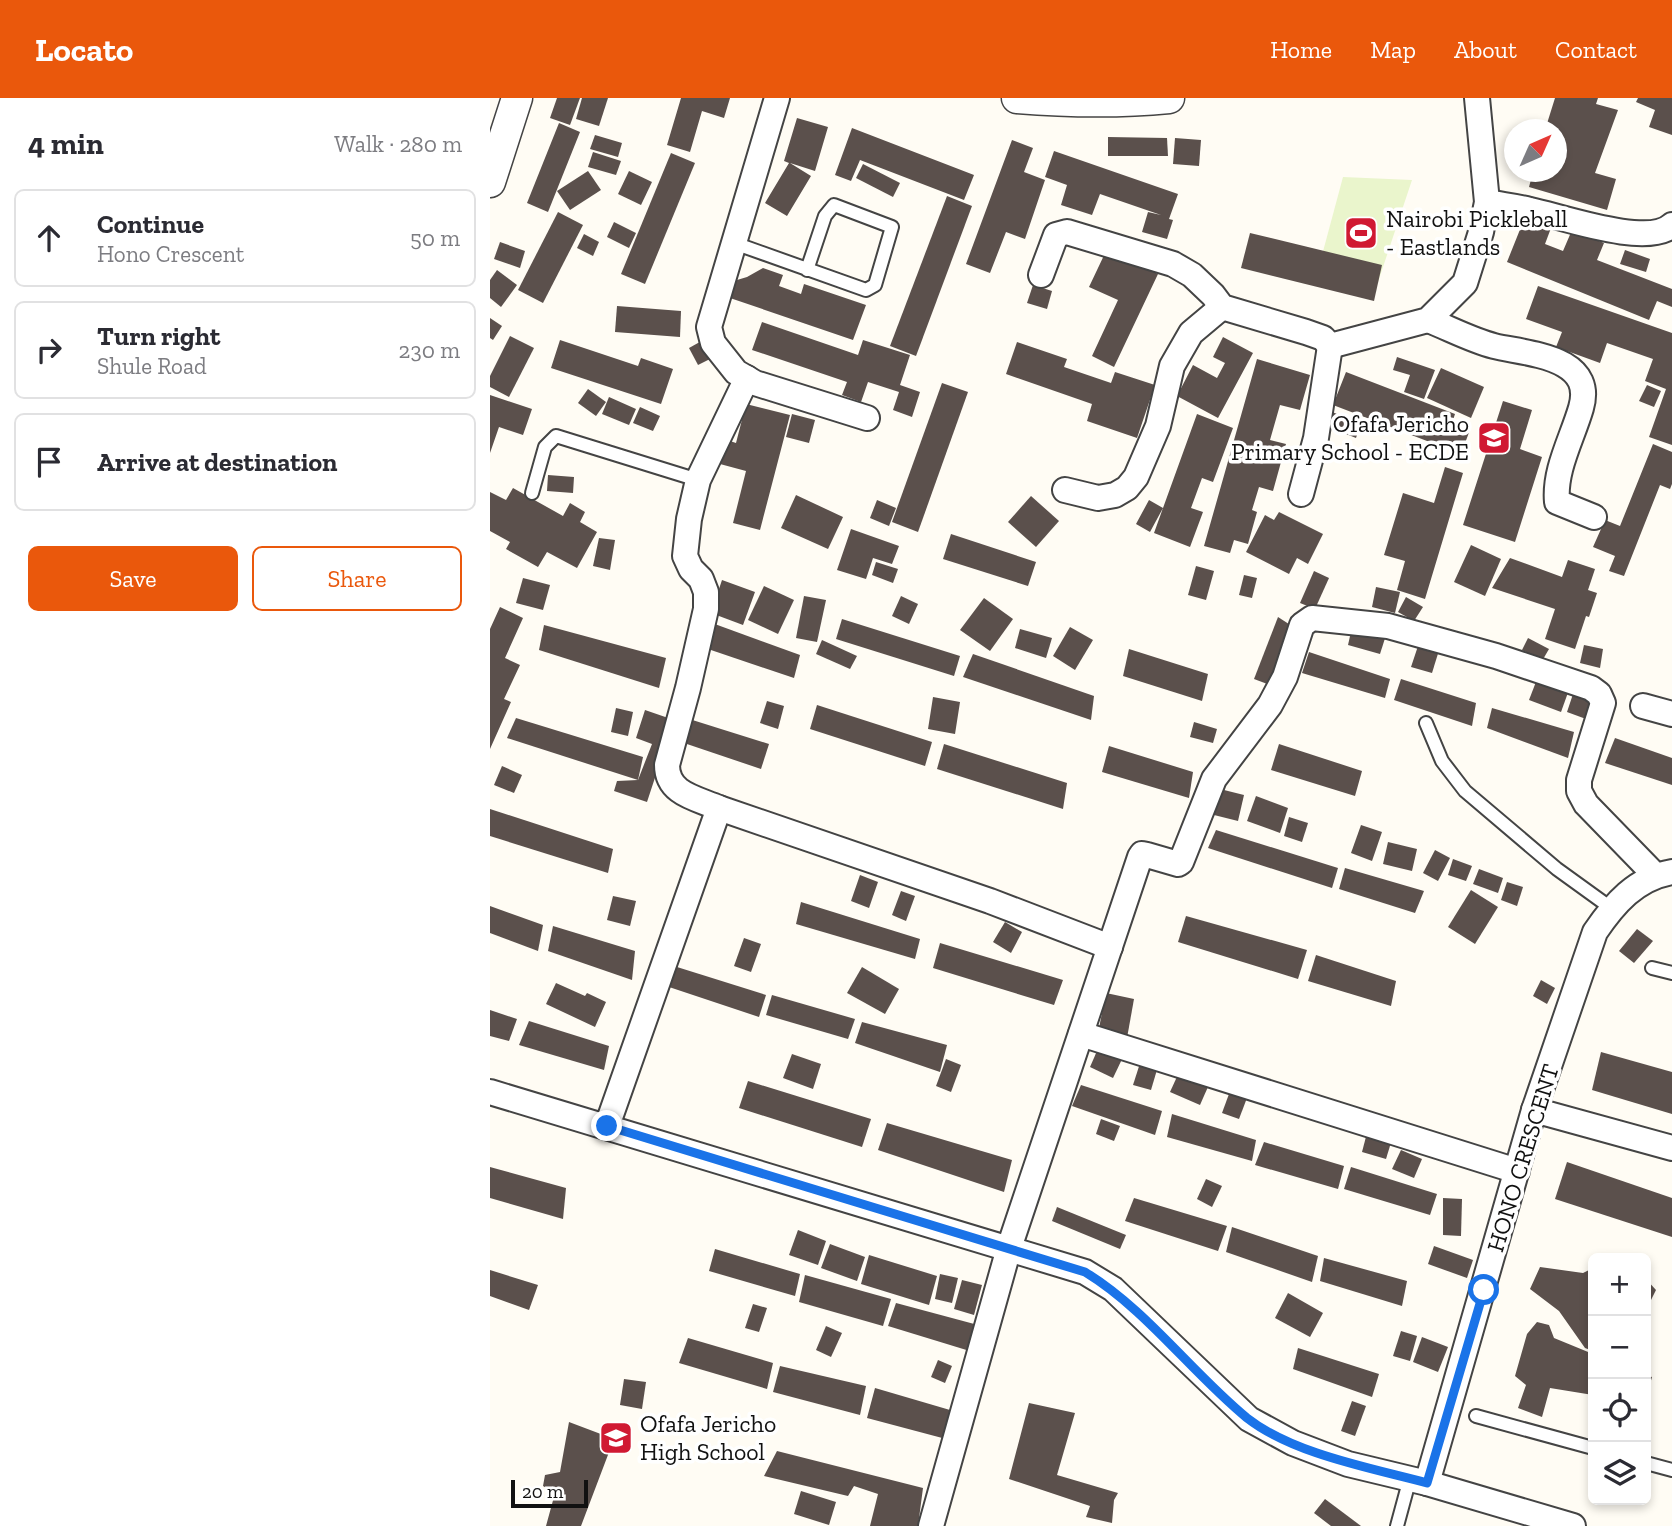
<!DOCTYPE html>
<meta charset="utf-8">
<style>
:root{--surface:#fff;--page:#f2f2f3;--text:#2b2b33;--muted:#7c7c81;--line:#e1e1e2;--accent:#ea580c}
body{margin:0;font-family:"Zilla Slab",serif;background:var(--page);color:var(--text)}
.controls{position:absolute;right:21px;bottom:21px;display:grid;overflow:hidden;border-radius:10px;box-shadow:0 4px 10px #0003}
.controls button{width:63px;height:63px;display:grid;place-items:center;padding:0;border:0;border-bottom:2px solid var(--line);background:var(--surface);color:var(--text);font:35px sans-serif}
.compass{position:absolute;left:1014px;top:21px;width:63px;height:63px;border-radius:50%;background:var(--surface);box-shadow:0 4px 10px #0003;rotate:45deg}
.scale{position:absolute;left:21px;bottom:18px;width:77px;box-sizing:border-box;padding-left:7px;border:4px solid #111;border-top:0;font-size:19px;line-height:24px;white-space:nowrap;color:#111;-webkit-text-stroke:5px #fff;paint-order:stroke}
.stop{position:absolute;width:21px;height:21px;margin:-16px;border:5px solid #1a73e8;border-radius:50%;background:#fff}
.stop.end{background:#1a73e8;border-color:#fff;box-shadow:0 2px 7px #0008}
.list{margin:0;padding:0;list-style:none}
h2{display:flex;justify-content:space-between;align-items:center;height:91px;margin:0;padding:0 28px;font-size:30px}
h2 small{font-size:23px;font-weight:400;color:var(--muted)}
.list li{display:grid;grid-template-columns:46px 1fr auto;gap:21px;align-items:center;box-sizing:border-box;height:98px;margin:0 14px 14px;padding:0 14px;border:2px solid var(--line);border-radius:10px}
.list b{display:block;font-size:26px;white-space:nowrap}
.list p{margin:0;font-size:23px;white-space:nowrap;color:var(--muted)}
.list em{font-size:23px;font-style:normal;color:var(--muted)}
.actions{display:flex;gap:14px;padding:21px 28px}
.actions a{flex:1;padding:16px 0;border:2px solid var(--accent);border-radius:10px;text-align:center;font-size:24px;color:var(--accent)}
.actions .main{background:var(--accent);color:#fff}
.icon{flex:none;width:38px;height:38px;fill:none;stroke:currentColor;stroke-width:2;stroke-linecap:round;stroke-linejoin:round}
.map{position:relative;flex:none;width:1182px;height:1428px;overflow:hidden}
header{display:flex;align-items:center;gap:42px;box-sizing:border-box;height:98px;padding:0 35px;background:var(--accent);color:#fff}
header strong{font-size:33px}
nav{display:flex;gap:38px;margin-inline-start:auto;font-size:24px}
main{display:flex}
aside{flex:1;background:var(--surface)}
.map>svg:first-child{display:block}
</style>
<header>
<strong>Locato</strong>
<nav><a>Home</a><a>Map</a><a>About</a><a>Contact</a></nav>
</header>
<main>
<aside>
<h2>4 min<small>Walk · 280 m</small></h2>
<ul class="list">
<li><svg class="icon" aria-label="ahead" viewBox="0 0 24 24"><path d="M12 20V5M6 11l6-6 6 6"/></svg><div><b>Continue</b><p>Hono Crescent</p></div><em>50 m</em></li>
<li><svg class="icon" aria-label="right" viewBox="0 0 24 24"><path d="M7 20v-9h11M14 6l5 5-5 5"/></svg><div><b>Turn right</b><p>Shule Road</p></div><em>230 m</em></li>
<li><svg class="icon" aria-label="arrive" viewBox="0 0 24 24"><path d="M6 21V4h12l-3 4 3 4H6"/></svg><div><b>Arrive at destination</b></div></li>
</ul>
<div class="actions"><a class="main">Save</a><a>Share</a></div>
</aside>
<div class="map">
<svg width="1182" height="1428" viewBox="0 0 1182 1428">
<rect width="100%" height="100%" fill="#fffcf4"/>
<path fill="#eaf5cc" d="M853,79L922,82L886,190L824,187Z"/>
<g fill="#5b504c">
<path d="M67,0H90L80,27L60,20Z"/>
<path d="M92,0H118L109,28L86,21Z"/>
<path d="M191,0H240L234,20L212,13L200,54L177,47Z"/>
<path d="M1065,0H1108L1106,6L1128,12L1105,75L1126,81L1117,112L1039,89L1043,74H1066V32H1055Z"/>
<path d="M1148,0H1182V37L1159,29L1165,12L1146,4Z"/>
<path d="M307,20L338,29L325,73L300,65L321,78L297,118L275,105L299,65L294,63Z"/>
<path d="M69,25L90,34L58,114L37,105Z"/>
<path d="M362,30L484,77L474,102L370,62L361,83L345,77Z"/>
<path d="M105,37L132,45L128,59L100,51Z"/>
<path d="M618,39L677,40L678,58H618Z"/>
<path d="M685,40L711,42L709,68L683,66Z"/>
<path d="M522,42L543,50L534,74L555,82L535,141L516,134L500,175L476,166Z"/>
<path d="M564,53L688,96L679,121L683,122L677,141L652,134L658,114L671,117L610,96L602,117L571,107L577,87L555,79Z"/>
<path d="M103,54L131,63L126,77L98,69Z"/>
<path d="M181,55L205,65L155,186L131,176Z"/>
<path d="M373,66L410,85L403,99L366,80Z"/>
<path d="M98,73L111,92L80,112L67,93Z"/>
<path d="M139,73L162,84L151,107L128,96Z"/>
<path d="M457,98L482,108L426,258L400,248Z"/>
<path d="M68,114L93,127L53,205L28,192Z"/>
<path d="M1035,119L1061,130L1055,146L1073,153L1082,132L1114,145L1107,162L1182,191V209L1167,203L1159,222L1017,164Z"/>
<path d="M124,124L146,135L139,150L117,139Z"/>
<path d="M760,135L892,167L884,203L751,170Z"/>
<path d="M94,136L109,144L103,158L87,150Z"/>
<path d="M10,144L35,153L30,170L4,161Z"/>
<path d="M617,151L668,176L624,269L602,258L628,202L599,189Z"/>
<path d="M1135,152L1160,161L1156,174L1130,166Z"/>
<path d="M273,170L293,177L289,188L311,196L314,186L376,207L363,242L240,200L247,182L257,179Z"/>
<path d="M7,172L27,187L11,209L0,200V182Z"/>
<path d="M543,187L562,193L557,211L537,205Z"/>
<path d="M1048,188L1182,235V347L1159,339L1176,291L1155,283L1163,261L1117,245L1110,265L1066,249L1072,234L1036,221Z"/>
<path d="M127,208L191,213L190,239L125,234Z"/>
<path d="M0,220L12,228L3,242L0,240Z"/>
<path d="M272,224L368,257L373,242L420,257L410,287L430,294L422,319L403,312L409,294L378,284L371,304L352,297L357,284L262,252Z"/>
<path d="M20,238L44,250L19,299L0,289V278Z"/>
<path d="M733,239L763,255L728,320L687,298L703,267L727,280L735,265L723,259Z"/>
<path d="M217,240L226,258L208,267L199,250Z"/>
<path d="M70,242L148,268L151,260L183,271L171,306L61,270Z"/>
<path d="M527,244L577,261L574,269L621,285L625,274L665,287L647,340L597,323L602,306L516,276Z"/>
<path d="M907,259L945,272L934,301L914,294L920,277L903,272Z"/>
<path d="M767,261L820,277L810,312L790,307L780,342L796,346L783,393L769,389L762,412L767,414L758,446L744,442L740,455L714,448Z"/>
<path d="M951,270L994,289L981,320L937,300Z"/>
<path d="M856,274L965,316L963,322L981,329L971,356L843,307Z"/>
<path d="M452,285L478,294L428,434L402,424Z"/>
<path d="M1157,287L1171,293L1164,309L1149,303Z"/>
<path d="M98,291L116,304L106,318L88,305Z"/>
<path d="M0,297L42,311L33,337L9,329L0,355Z"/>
<path d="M119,299L146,311L139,327L112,316Z"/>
<path d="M1013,303L1042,312L1030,351L1052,359L1025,444L973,427Z"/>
<path d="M256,306L300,317L270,432L243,425L256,373L230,366L237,342L246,345Z"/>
<path d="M150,309L170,318L163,333L143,325Z"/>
<path d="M842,314L871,325L866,340L836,328Z"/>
<path d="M302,316L325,322L319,345L296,339Z"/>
<path d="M707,316L743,330L723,384L712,380L701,410L713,414L700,449L664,435L673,410L660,434L646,426L659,402L673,410Z"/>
<path d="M1163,346L1182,354V386L1180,391L1170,387L1134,478L1119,473L1125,458L1103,449L1115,422L1130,428Z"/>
<path d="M955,369L973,375L935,501L907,492L915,463L894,457L913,395L944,405Z"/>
<path d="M58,377L84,379L83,395L57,393Z"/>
<path d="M23,390L73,418L80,405L95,414L90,424L107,434L87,470L57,454L48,469L16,451L20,444L0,433V394L16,402Z"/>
<path d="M306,397L353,419L338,451L291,430Z"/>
<path d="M541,398L569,423L546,449L518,424Z"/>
<path d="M387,402L406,410L399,428L380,420Z"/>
<path d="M789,414L833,436L818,466L807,460L799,476L756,454L775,417L784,422Z"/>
<path d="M361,431L409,448L402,466L383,460L376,481L347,472Z"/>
<path d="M461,436L546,464L538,488L453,461Z"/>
<path d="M109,440L125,442L120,472L103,468Z"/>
<path d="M981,447L1011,461L995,498L964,484Z"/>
<path d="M1020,460L1072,479L1078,462L1105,471L1098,492L1107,495L1099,519L1096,518L1085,551L1055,541L1065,511L1002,490Z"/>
<path d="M386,464L408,471L403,485L382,477Z"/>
<path d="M706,468L724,473L716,502L698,497Z"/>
<path d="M824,473L839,480L825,511L810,505Z"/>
<path d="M754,477L767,480L762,500L749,497Z"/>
<path d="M33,480L60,487L53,512L26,505Z"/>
<path d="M232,482L265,494L253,527L221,515Z"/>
<path d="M274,488L304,502L288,536L258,522Z"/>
<path d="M886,489L910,494L905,515L882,509Z"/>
<path d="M314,498L336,502L327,544L306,540Z"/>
<path d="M411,498L428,506L419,526L402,518Z"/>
<path d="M916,499L933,509L924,523L908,514Z"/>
<path d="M494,500L523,521L500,553L470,532Z"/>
<path d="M10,509L33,520L15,560L30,567L14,601L21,604L0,651V531Z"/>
<path d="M788,519L805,530L785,589L764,581Z"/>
<path d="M352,521L470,558L464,578L346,541Z"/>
<path d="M222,525L310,557L304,580L218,551Z"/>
<path d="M863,525L897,534L890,556L858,547Z"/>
<path d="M54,527L176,560L169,590L49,552Z"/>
<path d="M580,529L603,542L585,572L563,558Z"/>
<path d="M530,531L562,540L556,560L525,550Z"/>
<path d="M1038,540L1059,551L1052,563L1032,552Z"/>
<path d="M332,542L367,558L360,571L326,556Z"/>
<path d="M930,542L950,549L942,575L921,569Z"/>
<path d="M1094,547L1113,551L1110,570L1090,565Z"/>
<path d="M639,551L718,576L712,603L633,578Z"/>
<path d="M819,554L900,581L895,600L812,575Z"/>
<path d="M483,556L604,598L601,622L473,579Z"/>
<path d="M1049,576L1080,589L1071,614L1039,602Z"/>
<path d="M911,581L986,605L982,628L904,602Z"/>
<path d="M1086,587L1105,594L1096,621L1077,614Z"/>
<path d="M443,599L470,604L465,636L438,631Z"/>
<path d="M277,603L294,608L288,631L270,625Z"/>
<path d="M327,607L442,644L435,668L320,631Z"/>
<path d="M126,610L143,614L138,638L121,634Z"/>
<path d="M1002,610L1084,634L1078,660L997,630Z"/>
<path d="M155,612L184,622L157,704L124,693L127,683L148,682L162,646L146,640Z"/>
<path d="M26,620L153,659L148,682L17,640Z"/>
<path d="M196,620L279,646L271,671L191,644Z"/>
<path d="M704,624L727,631L723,645L700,639Z"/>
<path d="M1125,640L1182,660V687L1115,665Z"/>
<path d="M454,646L577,685L573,711L447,671Z"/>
<path d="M789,646L872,673L865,698L781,672Z"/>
<path d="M619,648L703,674L699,700L612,674Z"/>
<path d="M12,668L32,677L24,695L4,687Z"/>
<path d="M730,691L754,697L748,723L724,717Z"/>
<path d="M766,698L798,710L790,735L757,723Z"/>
<path d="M0,711L123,751L118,775L0,738Z"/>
<path d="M799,719L818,725L812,744L794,738Z"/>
<path d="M871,727L892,734L882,763L861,755Z"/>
<path d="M726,732L848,770L842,790L718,750Z"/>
<path d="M898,744L927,751L922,773L893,766Z"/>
<path d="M945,752L960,760L948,783L933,775Z"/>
<path d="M963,761L982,768L976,783L958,777Z"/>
<path d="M855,770L934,793L925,815L849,791Z"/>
<path d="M989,771L1013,780L1008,795L983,786Z"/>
<path d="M370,777L388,784L379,810L361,803Z"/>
<path d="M1017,784L1033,789L1027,808L1011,802Z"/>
<path d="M981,792L1008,809L985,846L958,829Z"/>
<path d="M411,793L425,798L416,823L402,817Z"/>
<path d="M123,798L146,803L140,828L117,822Z"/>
<path d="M311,804L430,841L425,861L306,826Z"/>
<path d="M0,808L53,827L48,853L0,835Z"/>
<path d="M696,818L817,852L808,881L688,844Z"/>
<path d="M515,824L532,834L521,855L503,844Z"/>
<path d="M63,828L145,853L142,882L58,853Z"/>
<path d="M1147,831L1163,843L1144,865L1129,853Z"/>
<path d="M254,840L271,846L261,874L244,868Z"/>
<path d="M450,845L573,882L564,907L443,870Z"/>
<path d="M826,857L906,883L901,908L818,883Z"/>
<path d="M187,869L276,897L269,919L179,889Z"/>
<path d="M372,869L409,891L395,916L357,895Z"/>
<path d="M1051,882L1065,890L1057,906L1043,898Z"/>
<path d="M66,885L95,898L97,895L116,904L105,929L56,906Z"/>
<path d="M616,895L644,901L637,940L608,935Z"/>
<path d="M282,897L365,921L358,941L276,917Z"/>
<path d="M0,912L27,921L19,943L0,938Z"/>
<path d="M39,923L119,948L114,972L29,947Z"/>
<path d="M372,924L457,947L450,974L365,945Z"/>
<path d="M610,946L634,957L623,980L600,969Z"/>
<path d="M1111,954L1182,974V1016L1102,992Z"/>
<path d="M302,956L331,966L323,991L293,980Z"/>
<path d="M652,959L669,965L661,992L643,987Z"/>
<path d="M456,961L471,967L461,994L446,988Z"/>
<path d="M691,970L721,982L710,1007L680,994Z"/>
<path d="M258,983L381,1021L372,1049L249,1010Z"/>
<path d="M743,985L760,992L749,1021L732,1015Z"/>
<path d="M591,987L672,1013L665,1037L582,1008Z"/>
<path d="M682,1016L766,1042L762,1063L677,1039Z"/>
<path d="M611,1021L630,1028L624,1043L606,1036Z"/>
<path d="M397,1025L522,1062L514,1094L388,1052Z"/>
<path d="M878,1031L903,1038L896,1061L872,1054Z"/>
<path d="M774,1044L854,1068L848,1091L765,1067Z"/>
<path d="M911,1052L932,1061L924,1080L902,1071Z"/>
<path d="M1077,1064L1182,1100V1139L1065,1101Z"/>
<path d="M0,1069L76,1090L73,1121L0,1100Z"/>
<path d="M861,1069L947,1096L940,1117L854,1091Z"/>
<path d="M716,1081L732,1088L722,1109L707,1101Z"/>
<path d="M644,1100L737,1128L728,1153L635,1123Z"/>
<path d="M953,1100L972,1101L971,1138L953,1137Z"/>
<path d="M567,1109L636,1137L630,1151L562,1123Z"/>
<path d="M742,1129L828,1158L822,1184L736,1154Z"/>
<path d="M308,1132L336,1143L328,1167L299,1157Z"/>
<path d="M340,1146L375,1159L367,1183L331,1170Z"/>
<path d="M944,1148L983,1162L977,1180L938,1166Z"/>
<path d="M225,1151L310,1176L305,1198L219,1173Z"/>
<path d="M379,1157L447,1178L439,1207L371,1186Z"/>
<path d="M834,1160L917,1183L912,1208L830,1183Z"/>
<path d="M1050,1169L1093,1175L1103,1170V1253L1095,1250L1069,1213L1040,1191Z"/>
<path d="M0,1172L48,1187L39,1212L0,1198Z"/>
<path d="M450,1176L468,1180L462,1205L445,1201Z"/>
<path d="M315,1177L401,1201L393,1228L309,1204Z"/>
<path d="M1156,1181L1166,1192L1156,1212Z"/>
<path d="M472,1182L492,1187L484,1217L464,1211Z"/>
<path d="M798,1195L833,1215L820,1239L785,1220Z"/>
<path d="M406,1205L488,1227L483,1254L398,1228Z"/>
<path d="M263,1206L277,1210L269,1234L255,1230Z"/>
<path d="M1047,1224L1059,1227L1064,1240L1103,1256V1297L1060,1290L1052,1319L1028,1310L1036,1287L1025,1278L1037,1236Z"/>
<path d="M336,1228L352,1235L341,1259L326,1252Z"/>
<path d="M911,1233L927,1238L920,1263L903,1258Z"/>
<path d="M932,1239L958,1249L948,1274L923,1264Z"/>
<path d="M198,1240L283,1265L277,1291L189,1265Z"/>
<path d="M808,1250L889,1276L882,1299L803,1271Z"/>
<path d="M448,1262L462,1268L455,1285L441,1279Z"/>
<path d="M290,1268L376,1288L370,1317L283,1294Z"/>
<path d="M1156,1277L1162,1279L1156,1300Z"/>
<path d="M134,1281L156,1284L152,1311L130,1307Z"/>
<path d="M385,1290L460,1312L456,1341L377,1320Z"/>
<path d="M862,1303L876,1308L865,1338L851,1333Z"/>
<path d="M539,1305L585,1315L567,1377L628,1395L624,1402L622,1425L596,1419L600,1408L519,1381Z"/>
<path d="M79,1324L124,1341L91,1428H56L65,1395L53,1388L55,1377L70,1374Z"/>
<path d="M287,1353L433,1390L428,1428H380L388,1396L364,1388L358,1398L274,1378Z"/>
<path d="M311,1393L346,1404L339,1427L304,1416Z"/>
<path d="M835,1401L871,1428H841L824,1415Z"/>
</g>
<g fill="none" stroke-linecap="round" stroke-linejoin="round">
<defs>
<g id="service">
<path d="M244,145L376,192L385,187L402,129L344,107L335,118L317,172"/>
<path d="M42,395L55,349L66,338L208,382"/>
<path d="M936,625L952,663L975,693L1067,771L1121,810"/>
<path d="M1162,870L1182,875"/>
<path d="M986,1318L1103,1350"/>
<path d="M1156,1365L1182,1372"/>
<path d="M907,1428L920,1380"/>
</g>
<g id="minor">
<path d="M287,0L219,229L223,245L246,274L265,285L377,320"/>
<path d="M997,104C1011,107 1025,108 1040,112C1070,118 1158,150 1182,127"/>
<path d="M551,177L566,137L577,134L683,166L702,177L723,197L732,209L816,234L833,240L840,248L938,222L975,185L991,134L997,104L987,0"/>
<path d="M938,222C959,230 981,242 1004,248C1037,256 1106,258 1091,310C1082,341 1064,372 1067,404L1104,419"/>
<path d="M257,280L208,382L199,421L195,458L201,471L211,481L216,494V511L198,590L177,667C177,696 206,700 229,710L500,803L620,849"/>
<path d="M575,392L608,400L625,397L637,390L646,379L668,328L682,268L701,235L732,209"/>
<path d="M811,396L826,340L840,248"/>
<path d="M1153,608L1182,616"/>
<path d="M591,936L1027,1073"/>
<path d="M0,994L595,1174L623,1191L759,1321L803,1345L858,1366L937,1385L1083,1428"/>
<path d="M1044,1012L1182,1050"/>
<path d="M117,1028L229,710"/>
<path d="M937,1385L1044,1012L1105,834C1124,806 1146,780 1182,774"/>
<path d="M441,1428L519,1150L650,759L652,756L657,757L688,766L691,764L724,681L780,607L795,579L812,527L822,520L898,528L1006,558L1101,590L1109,596L1113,605L1089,682V693L1096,706L1165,777"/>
</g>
<g id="tertiary">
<path d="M527,0C578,4 628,5 679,0"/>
<path d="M0,84L27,0"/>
</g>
</defs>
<use href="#service" stroke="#444" stroke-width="16"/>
<use href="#minor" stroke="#444" stroke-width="28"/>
<use href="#tertiary" stroke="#444" stroke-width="33"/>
<use href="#service" stroke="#fff" stroke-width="12"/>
<use href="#minor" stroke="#fff" stroke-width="24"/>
<use href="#tertiary" stroke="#fff" stroke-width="30"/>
</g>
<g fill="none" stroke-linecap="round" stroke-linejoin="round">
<path stroke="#1a73e8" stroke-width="9" d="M117,1028L595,1174C657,1212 701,1274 757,1320C803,1356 881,1370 937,1385L994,1192"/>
</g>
<defs>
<symbol id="stadium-square" viewBox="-11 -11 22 22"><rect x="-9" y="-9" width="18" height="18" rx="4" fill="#d01932" stroke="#fff"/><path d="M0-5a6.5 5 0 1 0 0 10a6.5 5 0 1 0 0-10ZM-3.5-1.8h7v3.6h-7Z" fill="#fff"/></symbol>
<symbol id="school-square" viewBox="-11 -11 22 22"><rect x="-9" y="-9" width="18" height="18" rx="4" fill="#d01932" stroke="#fff"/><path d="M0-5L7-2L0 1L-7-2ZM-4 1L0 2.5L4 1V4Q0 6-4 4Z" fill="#fff"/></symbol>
</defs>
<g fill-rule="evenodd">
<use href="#stadium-square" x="852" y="116" width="38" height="38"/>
<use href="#school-square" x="985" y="321" width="38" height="38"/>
<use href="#school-square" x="107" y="1321" width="38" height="38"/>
</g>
<g text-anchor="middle" stroke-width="7" stroke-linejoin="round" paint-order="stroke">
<g font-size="24" fill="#111" stroke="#fff" text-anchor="start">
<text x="896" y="129">Nairobi Pickleball<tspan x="896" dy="28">- Eastlands</tspan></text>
<text x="979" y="334" text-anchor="end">Ofafa Jericho<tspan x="979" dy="28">Primary School - ECDE</tspan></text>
<text x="150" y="1334">Ofafa Jericho<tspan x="150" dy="28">High School</tspan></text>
</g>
<g font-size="24" fill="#111" stroke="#fff">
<text transform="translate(1033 1060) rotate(-73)" y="8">HONO CRESCENT</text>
</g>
</g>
</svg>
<div class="controls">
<button>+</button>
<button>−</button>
<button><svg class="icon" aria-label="locate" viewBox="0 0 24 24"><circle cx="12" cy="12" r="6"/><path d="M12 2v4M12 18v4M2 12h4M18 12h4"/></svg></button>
<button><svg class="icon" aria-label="layers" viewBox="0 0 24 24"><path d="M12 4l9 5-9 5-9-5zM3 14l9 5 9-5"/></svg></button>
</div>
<svg class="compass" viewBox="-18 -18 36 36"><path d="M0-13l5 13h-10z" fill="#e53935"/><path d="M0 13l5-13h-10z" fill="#7c7c81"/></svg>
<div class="scale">20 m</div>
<div class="stop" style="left:994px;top:1192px"></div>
<div class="stop end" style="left:117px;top:1028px"></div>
</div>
</main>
